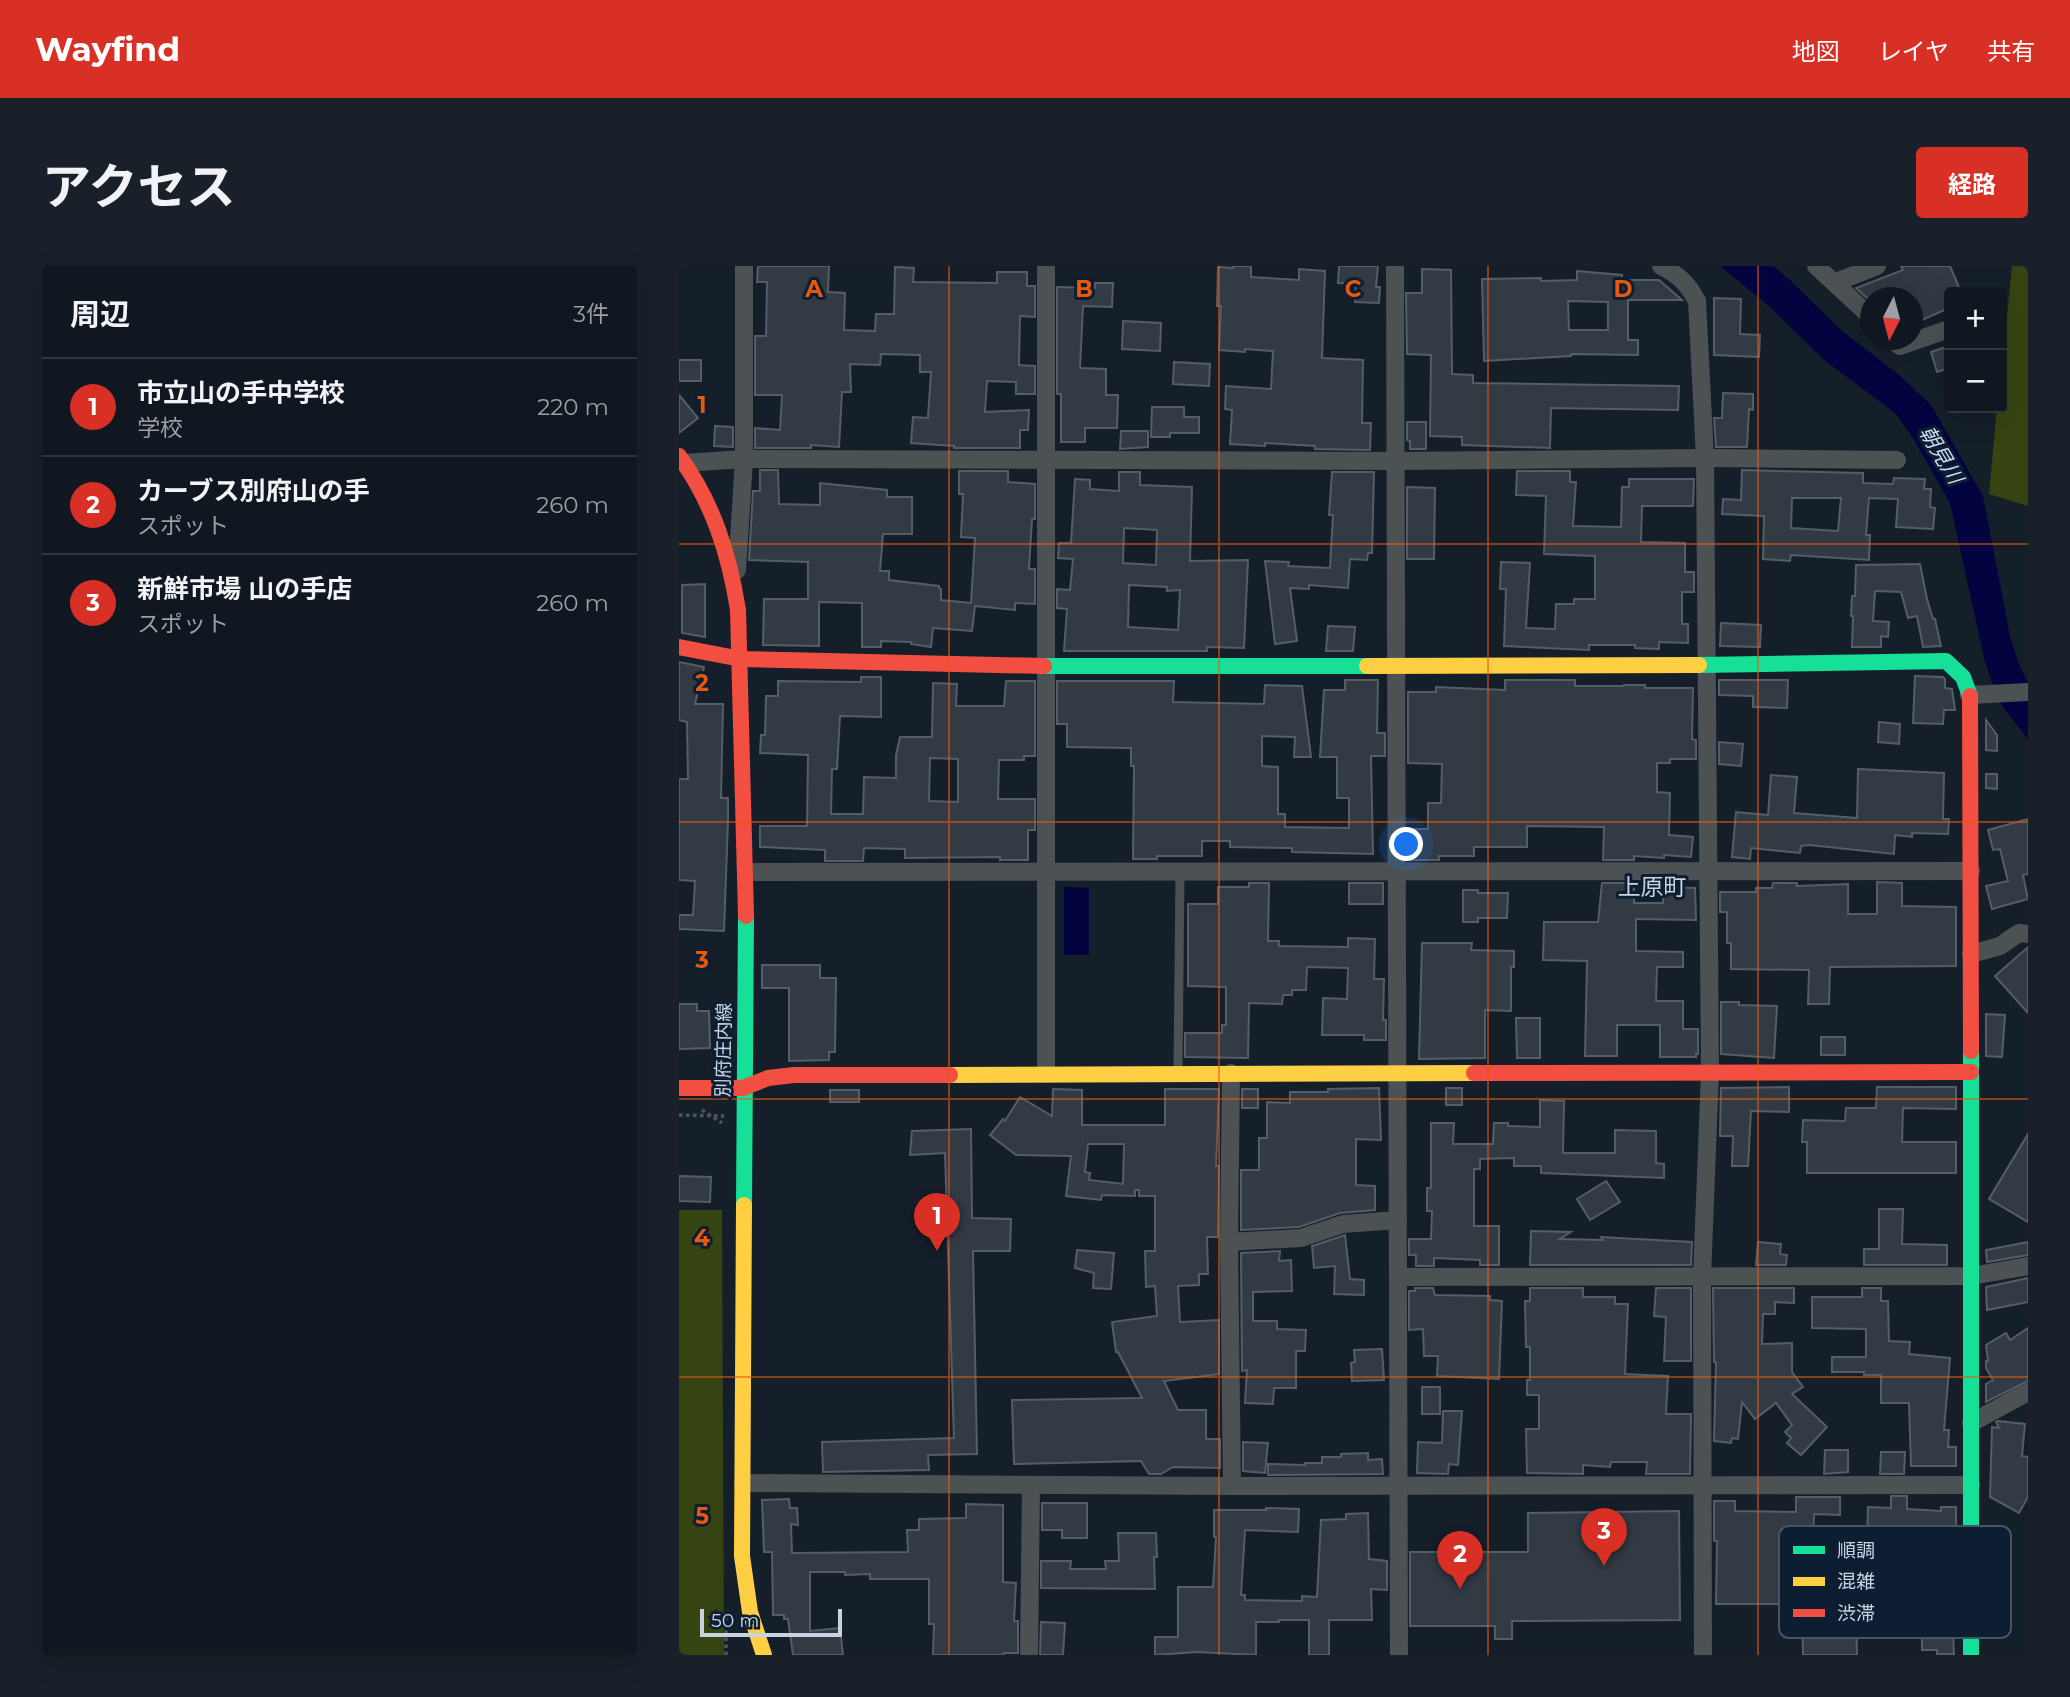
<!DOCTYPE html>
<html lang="ja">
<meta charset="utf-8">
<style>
:root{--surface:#101720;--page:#192029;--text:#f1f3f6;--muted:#9c9fa5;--line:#30363e;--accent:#d93025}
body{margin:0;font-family:Montserrat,"Noto Sans JP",sans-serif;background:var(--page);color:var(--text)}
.controls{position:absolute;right:21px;top:21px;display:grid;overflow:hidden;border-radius:7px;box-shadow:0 7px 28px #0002}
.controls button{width:63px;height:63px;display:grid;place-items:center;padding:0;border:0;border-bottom:2px solid var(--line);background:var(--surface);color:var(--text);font:35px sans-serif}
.compass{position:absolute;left:1181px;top:21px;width:63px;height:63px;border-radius:50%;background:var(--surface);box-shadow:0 7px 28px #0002;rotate:186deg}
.scale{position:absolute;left:21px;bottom:18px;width:142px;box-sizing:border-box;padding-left:7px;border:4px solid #c8d3e1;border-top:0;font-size:19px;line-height:24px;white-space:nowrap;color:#c8d3e1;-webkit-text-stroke:5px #0d1e32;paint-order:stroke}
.you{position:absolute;left:728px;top:579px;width:24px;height:24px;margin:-18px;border:5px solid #fff;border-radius:50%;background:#1a73e8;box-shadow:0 0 0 10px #1a73e833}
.badge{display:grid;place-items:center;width:46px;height:46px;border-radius:50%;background:var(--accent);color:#fff;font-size:23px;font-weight:700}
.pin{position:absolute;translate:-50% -58px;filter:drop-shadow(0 2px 4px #0008)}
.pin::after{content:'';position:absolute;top:37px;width:24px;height:21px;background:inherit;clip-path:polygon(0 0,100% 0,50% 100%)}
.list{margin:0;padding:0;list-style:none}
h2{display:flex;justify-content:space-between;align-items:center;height:91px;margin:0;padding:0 28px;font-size:30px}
h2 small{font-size:23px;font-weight:400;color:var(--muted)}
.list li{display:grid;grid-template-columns:46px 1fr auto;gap:21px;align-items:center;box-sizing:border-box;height:98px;padding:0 28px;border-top:2px solid var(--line)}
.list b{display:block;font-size:26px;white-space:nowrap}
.list p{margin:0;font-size:23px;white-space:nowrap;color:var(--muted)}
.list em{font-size:23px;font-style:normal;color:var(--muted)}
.map{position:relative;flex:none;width:1349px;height:1389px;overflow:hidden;border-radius:7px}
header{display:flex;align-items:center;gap:42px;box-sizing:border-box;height:98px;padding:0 35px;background:var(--accent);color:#fff}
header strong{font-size:33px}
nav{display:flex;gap:38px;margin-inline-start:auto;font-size:24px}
.intro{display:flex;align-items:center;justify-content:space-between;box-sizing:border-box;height:168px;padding:0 42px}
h1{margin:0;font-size:49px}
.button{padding:18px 32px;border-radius:7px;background:var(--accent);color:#fff;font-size:24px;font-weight:700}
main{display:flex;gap:42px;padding:0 42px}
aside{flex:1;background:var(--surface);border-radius:7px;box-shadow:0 7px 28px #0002}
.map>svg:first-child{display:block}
</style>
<header>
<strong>Wayfind</strong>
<nav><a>地図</a><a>レイヤ</a><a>共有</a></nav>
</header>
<div class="intro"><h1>アクセス</h1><a class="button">経路</a></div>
<main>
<aside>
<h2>周辺<small>3件</small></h2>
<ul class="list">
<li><span class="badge">1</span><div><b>市立山の手中学校</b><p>学校</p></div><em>220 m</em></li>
<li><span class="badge">2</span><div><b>カーブス別府山の手</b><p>スポット</p></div><em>260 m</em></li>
<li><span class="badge">3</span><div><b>新鮮市場 山の手店</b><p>スポット</p></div><em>260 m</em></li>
</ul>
</aside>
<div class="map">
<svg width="1349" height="1389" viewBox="0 0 1349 1389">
<rect width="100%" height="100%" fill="#151f2a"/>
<g fill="#364412">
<path d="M1333,0H1349V240L1310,228L1318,142H1323V99Z"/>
<path d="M0,944H43L45,1389H0Z"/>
</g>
<g fill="#02033f">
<path d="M1041,0H1094L1112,15L1163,65L1219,108L1252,139L1304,230L1331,370L1339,396L1349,417V473L1323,440L1316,426L1306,396L1271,237L1234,172L1216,147L1145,94L1090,40Z"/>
<path d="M385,621L410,622V689H385Z"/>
</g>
<g fill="#323a43" stroke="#555e68" stroke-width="2" fill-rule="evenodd">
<path d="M79,0H150L149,26L166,27L165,64L196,65L197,48H215L216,1L235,2L234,16L318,17V6H348V20H356V51L341,50L340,99L356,100V128H337V116L308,115L306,146L350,144L349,164H341V182H275V180L232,177L234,151L249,152L252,106H241V89L202,88L201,99L171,98L172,126H163L160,181L132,179V182H76V162L101,164L103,129H76V70H87L88,16H78Z"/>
<path d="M554,0H572V11L620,14V3L646,5L643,92L684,94L683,157H692L691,184L636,183V180L586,177V180L551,178L553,144L546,143L547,120L592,123L594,85L566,83V86L540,84L542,40H538L539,1L554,2Z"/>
<path d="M660,0H699L697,21H701L700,37L676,36L677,18L659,17Z"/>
<path d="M1222,0H1271L1282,26H1270V42L1234,58V32H1188L1177,22L1224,4Z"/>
<path d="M743,3L772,4L773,108L794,109V117L1000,120L999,144L872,142L871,182L783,179V171L751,170L752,89L728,88L727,27H743Z"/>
<path d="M898,5L943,9V14H980L1003,34H949V74H959V89L892,88V90L805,95L803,13L862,12V15L898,14ZM889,35L929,36V64H890Z"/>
<path d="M416,17H434L433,41L404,40L401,102L427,103V129H439L438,162H406V176H382V128H378V21L416,22Z"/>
<path d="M1035,32L1062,33L1061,68L1081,69L1080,91L1035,89Z"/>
<path d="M444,55L482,57L481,85L443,83Z"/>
<path d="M1270,80V102L1258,106L1252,86Z"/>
<rect x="0" y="94" width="22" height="21"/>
<path d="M495,96L531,98L530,120L494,118Z"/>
<path d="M1044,127L1074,128V144L1070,143L1068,181H1037L1035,152H1043Z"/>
<path d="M0,129L19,152L0,167Z"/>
<path d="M473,141H505V151H520V167H491V171H472Z"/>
<path d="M728,156H747V183H731V175L728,174Z"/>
<path d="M36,160L54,161V181L35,180Z"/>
<path d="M442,165H469V181L441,183Z"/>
<path d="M81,204H99L100,238L141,239V217L208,224V231H233V268H204L201,305H210V314L260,320V322L262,323V334L292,337L296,272L282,271L284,228H280V205H329V216L356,218V253H353L350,303H356V338L336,337V344L296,340L293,365L254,362L252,381L232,378V376L202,375V381H183V337L140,336V380L84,379L85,333H129V296L70,294L74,225H81Z"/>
<path d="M1063,204L1184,207V217L1214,218L1215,212L1246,213L1245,223H1252L1251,241L1256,242L1254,263L1217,261L1219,233L1190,232L1187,269H1191L1190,294L1112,289L1111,295L1084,293L1085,250L1043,248L1044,233L1062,234ZM1113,232H1162L1159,265L1112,262Z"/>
<path d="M838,205H891V216H897L894,260L942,261L943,221H950V213H1015L1014,240H963L962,276L1006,277V306H1015V326H1003V358H1009V377L980,376V383L956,382V379H910V384L825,380L827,323H821L822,296L851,297L847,362L876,363L877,338H895V333H916V290L865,288L867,230L837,229Z"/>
<path d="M440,206H461V219L513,221L511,295L569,294L565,382L528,381V385H385L388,343L378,342V323L391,324L394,293L379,292L380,277H392L396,213L411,214V223L440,225ZM445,262L478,264L477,299L444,297ZM450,319L488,321V325L501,324L499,364L449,361Z"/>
<path d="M653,206H695L693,287H689L688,294L671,293L669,322L630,319V323L611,322L618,375L596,378L586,295L610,296L609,300L651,302L654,249H650Z"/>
<path d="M728,221L756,222L755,293H728Z"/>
<path d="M1241,298L1248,333L1254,353H1256L1262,380L1244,381L1238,350L1229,352L1222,326L1196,325L1194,355L1210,356L1209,371L1202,370V381H1173L1174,350H1172L1173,330H1176L1177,299Z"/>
<path d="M26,318V371L3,367V319Z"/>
<path d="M1042,357L1082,359L1081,381L1041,380Z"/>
<path d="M649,360L676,361L674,385H647Z"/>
<path d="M0,396L25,401L16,438H44L42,532H49V555L45,665L0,663V649H14L16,615L0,614V513H9L8,456L0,454Z"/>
<path d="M1236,410L1264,411L1266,413V422L1273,423L1276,444H1265L1264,458L1234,457Z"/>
<path d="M182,411H202V451L161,450L158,503H153L152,548H184L185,511L217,512V489L221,471H253L254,417L278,418L277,440H325L327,415H356V490H345V494H320L319,533H356V564H349V594H321V591L226,592V583L185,582L184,595H146V584L81,581V560H128L129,489L81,487L82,469H86L87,430H99V415L182,416ZM251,492L279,493V536L250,535Z"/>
<path d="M666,414H699L698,467H706V490H692L694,588L613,586V582L551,581V575H523V590H478V593H454L455,500H452V482L388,481V458H378V415H495L494,436L585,438L586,419L623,420L632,491H615L616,471L583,470V500L599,501V548H606V561L670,562V532H658V491H641L645,424H666Z"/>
<path d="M826,414H896V420H945V419H966V422H1014L1013,473L1017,474V493H991V497H978V526L991,527L990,569L1014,571L1012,591L985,589V592L955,590V594H924L925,561L848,560V581H795V590H760V594H729V563H749V537H762L763,498L729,497V426H757V421L826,424Z"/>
<path d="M1040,414H1109L1108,442L1074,441V430L1040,429Z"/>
<path d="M1307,454L1318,469V485L1307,484Z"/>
<path d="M1200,456L1221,458L1220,478L1199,476Z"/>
<path d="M1040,476L1064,478L1062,500L1040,498Z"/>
<path d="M1179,503L1265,507L1264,553H1270L1269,568L1233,567V571L1216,569L1215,588L1130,579L1122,580L1121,587L1072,582L1071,593L1053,591L1057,546L1089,549L1092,509L1118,511L1115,547L1178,552Z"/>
<path d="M1307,508H1318V523L1307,522Z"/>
<path d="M1349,553V608L1344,609L1349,633L1313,643L1307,620L1329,615L1321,583L1314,584L1309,564Z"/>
<path d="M1198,616L1223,617V640L1277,641V700L1151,701L1150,738H1129L1130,704L1052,703V677H1048V646H1041V626H1077V622H1093L1094,617H1118V620L1169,618V648H1198Z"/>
<path d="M570,617H590L589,675H600V680L669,681V672L696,673L695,713H705L704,754H707V774H685V769H643L644,732L668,733L669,702L628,701L627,724H613V729H604L603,738L570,737L569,792L506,791V767H543V759H547V721L509,720V638H539V621H570Z"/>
<rect x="670" y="617" width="34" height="21"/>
<path d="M923,617H955V637H984V621L1016,622L1017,654L957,653V685L1004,686V701H978L977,735H1004V763H1019V788H1017V791H981V759H938V790H906L908,695L864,694L865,656H919Z"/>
<path d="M784,624H799V627H829L828,652H799V656H784Z"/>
<path d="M743,677H793L792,684L835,685V701H832V745L806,744V792L740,793Z"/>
<path d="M1349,681V747L1316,710Z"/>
<path d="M83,699H141V712H157L156,786H150V794L110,795V722H83Z"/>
<path d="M1042,736H1060V739L1098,740L1095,792L1042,788Z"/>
<path d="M0,738H18V745H30L31,782L0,783Z"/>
<path d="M1307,748L1326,749L1323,791L1307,790Z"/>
<path d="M837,752H861V792H838Z"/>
<rect x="1142" y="771" width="24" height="18"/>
<path d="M1110,821V846L1072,845L1069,900H1053L1054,870H1041L1042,822Z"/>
<path d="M1198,821H1277V843L1224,842L1223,876H1277V907H1128V876H1123L1124,854L1166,855L1167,842H1197Z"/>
<path d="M700,822L702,874L677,873V919L696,920V944L661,947L620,961L562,964V904H580V872H588V836L611,837V826H649V823Z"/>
<rect x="767" y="822" width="16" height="17"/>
<path d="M374,823L403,824V859H486V823H540L537,900H540L539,971H528L529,1008H520V1019L499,1020L501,1056L540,1054V1108L485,1115L499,1144H527V1173H541V1202L494,1201L482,1208H470L462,1195L335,1198L333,1134L463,1132L439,1086H437L433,1056L478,1050L476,1020L467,1021L466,985H476V930H460V924H456V930L423,929L422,934L387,930L392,890L337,889L311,869L324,853L326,855L341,831L373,850ZM409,878H445L444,918L410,914L411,907L406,906Z"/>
<rect x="563" y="823" width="16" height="19"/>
<rect x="151" y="824" width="29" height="12"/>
<path d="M861,834L885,835L884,887H936V864L977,865V897L985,898V912L862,907V900H835V892L801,893V903H795V960H820V999H801V994L755,992V1000H737V989H730V973H752L753,945H748V922H752V857H775L774,878H814L815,857H829V860L861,861Z"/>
<path d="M292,863L293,952L332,953L331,985H294L298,1188L249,1189L250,1204L144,1206L143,1176L275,1172L266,887L231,889L233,865Z"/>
<path d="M1349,868V956L1310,933Z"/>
<path d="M0,910L32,911L31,936L0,935Z"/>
<path d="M927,915L941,936L911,954L898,933Z"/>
<path d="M1200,943H1224L1223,978L1268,979V999H1185V983H1200Z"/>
<path d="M852,965L892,966L881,973L924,974L922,971L1013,976L1012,999H851Z"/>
<path d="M666,969L671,1013L685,1014V1029L655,1028L656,1000L635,1002L633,980Z"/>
<path d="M1079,976L1102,978L1101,988L1108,989L1107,999H1077Z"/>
<path d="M1349,976V989L1308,996L1307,984Z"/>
<path d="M398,984L435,987L432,1023L414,1022L415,1007L396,1002Z"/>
<path d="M601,985L600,995L612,994L613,1025L574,1026V1055H598V1063L627,1064L626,1085H617V1122H595L594,1138L566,1137L568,1104L563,1105L562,987Z"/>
<path d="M1349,1012V1036L1308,1044L1307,1021Z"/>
<path d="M736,1022H754L756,1029L811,1030V1034L823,1035L820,1113L758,1110L759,1090H745L744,1063L730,1064V1025H736Z"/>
<path d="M851,1022H904V1031H936V1038H949L946,1108L989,1110L987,1148H1012L1011,1208H967L968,1196H932L931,1201L904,1199V1208L848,1207L847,1163H860V1129H848V1114H851V1081H847L846,1035H851Z"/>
<path d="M977,1022H1012V1095H985L987,1051L975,1050Z"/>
<path d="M1034,1022H1115V1037L1096,1036V1048H1084L1083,1078L1113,1077V1106L1124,1121L1113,1128L1148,1161L1122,1189L1108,1177L1112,1172L1106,1166L1113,1159L1097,1137L1076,1153L1063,1136L1059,1173L1053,1172L1052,1177L1035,1175L1037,1096H1035Z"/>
<path d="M1183,1022H1202V1035H1209L1210,1075L1231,1076L1230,1088L1271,1092L1265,1164H1270L1269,1181H1277V1200H1232L1230,1137H1202V1109H1185V1106H1153V1091H1187V1063L1133,1062V1031H1183Z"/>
<path d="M1349,1062V1115L1307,1136V1118L1314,1114L1307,1102V1095H1309L1307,1079L1327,1067L1331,1074Z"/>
<path d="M703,1083L705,1114L673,1115L672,1097L676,1096L675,1084Z"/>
<rect x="743" y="1121" width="18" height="27"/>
<path d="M764,1145H783L779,1199L770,1198L769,1208L738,1207L739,1176L763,1177Z"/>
<path d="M1319,1155L1346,1158L1343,1190L1349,1191V1231L1340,1247L1311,1231L1313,1161L1320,1162L1317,1156Z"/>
<path d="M564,1176L589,1177L586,1207L564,1205Z"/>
<path d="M1146,1184H1169V1206L1145,1208Z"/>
<path d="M1202,1186H1226L1225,1208H1201Z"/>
<path d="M689,1187V1194L703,1193L704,1208L589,1209V1198L626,1199V1197H643V1191H662V1188Z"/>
<path d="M1212,1230H1228V1243L1262,1245V1241H1277V1269L1262,1270V1265L1227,1263V1269H1217L1214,1340H1186L1189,1241L1212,1242Z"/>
<path d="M1117,1231H1161V1249L1135,1248L1134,1278H1160L1159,1334H1177L1178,1389H1124L1123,1338H1037L1038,1275H1035V1235H1056V1245L1117,1246Z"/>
<path d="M110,1233L111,1242H118L119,1259L112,1258L113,1287L229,1286L228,1264H240V1253L287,1252V1238L324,1239V1316L337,1317L335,1355H339V1387H325V1389H254L255,1358H250V1313H191V1308L166,1309V1306H131V1365L161,1362L164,1389H114L109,1353H105V1349H94L93,1286H85L83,1234Z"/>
<path d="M363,1237H408V1272H383V1264H363Z"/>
<path d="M587,1242L620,1243L619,1266L566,1264L562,1329H566V1334L623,1335V1330L638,1331L642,1254L667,1253V1248L689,1247L690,1293L708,1295V1324L692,1323L693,1354H650V1389H630V1354H600V1356H577V1389L518,1386L476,1389V1371H499V1321H534L537,1271H535V1244H587Z"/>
<path d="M1000,1245L1001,1354L833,1355V1373H816V1360H731V1286H849V1247Z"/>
<path d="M439,1267H477L478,1291H475L476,1323L362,1322V1295H392L391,1303H427L426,1295H440Z"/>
<path d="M362,1356L386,1357L384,1389H361Z"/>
<path d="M1243,1366H1274L1275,1388H1258V1384H1243Z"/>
</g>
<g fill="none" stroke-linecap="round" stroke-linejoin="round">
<g stroke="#4e5659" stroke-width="3.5" stroke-dasharray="3.5 3.5" stroke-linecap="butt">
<path d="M23,844L43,857"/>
<path d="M0,849L45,850"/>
<path d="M47,1389V1346"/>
</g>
<path stroke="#4c5253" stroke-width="9" d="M499,806L501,606"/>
<g stroke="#4c5253" stroke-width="18">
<path d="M367,0V808"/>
<path d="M716,0L720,1389"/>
<path d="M982,0C1000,9 1009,18 1018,35L1026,192L1031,806L1023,1011L1024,1389"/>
<path d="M1137,0L1192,51"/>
<path d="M1157,16L1198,0"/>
<path d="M1214,74L1221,80L1270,63"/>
<path d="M5,197L65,193L716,195L1026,192L1218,194"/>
<path d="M58,304L65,193V0"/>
<path d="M1290,429L1349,426"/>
<path d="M76,606L1292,605"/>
<path d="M1292,688L1321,680L1340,667L1349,668"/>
<path d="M552,807L550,976L553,1220"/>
<path d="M550,976L622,972L664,958L719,954"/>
<path d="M719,1011L1292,1010L1349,1000"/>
<path d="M1292,1157L1349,1126"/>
<path d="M64,1217L553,1220L1292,1219"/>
<path d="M350,1389L352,1219"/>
</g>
<g stroke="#16e098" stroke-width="16">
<path d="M1020,399L1267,395L1284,411L1291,430"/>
<path d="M365,400H688"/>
<path d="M1292,785V1389"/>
<path d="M65,939L67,650"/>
</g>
<g stroke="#ffcf43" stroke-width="16">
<path d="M688,400L1020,399"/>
<path d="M271,809L795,807"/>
<path d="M65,939L63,1290L71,1346L85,1389"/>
</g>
<g stroke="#f24e42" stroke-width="16">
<path d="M0,190C34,237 50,287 59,344L67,650"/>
<path d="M0,381L62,393L365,400"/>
<path d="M1291,430L1292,785"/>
<path d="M795,807L1292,806"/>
<path d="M0,822H64L89,812L115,809H271"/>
</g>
</g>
<path fill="none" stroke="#e8590c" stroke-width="2" stroke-opacity="0.55" d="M270,0V1389M540,0V1389M809,0V1389M1079,0V1389M0,278H1349M0,556H1349M0,833H1349M0,1111H1349"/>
<g text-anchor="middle" stroke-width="6" stroke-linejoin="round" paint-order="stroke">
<g font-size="19" fill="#c8d3e1" stroke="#0d1e32">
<text transform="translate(44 784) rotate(-89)" y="7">別府庄内線</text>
</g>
<g font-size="21" font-style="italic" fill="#cfd9ed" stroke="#0d1e32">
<text transform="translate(1262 189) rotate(59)" y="7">朝見川</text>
</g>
<g font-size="23" fill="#c8d3e1" stroke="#0d1e32">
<text x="973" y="629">上原町</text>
</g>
</g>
<rect x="1100" y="1260" width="232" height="112" rx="10" fill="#0d1e32" stroke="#455467" stroke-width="2"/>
<rect x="1114" y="1280" width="32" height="8" fill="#16e098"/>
<rect x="1114" y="1311" width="32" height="9" fill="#ffcf43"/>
<rect x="1114" y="1343" width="32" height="8" fill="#f24e42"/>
<g font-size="19" fill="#c8d3e1">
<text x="1158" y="1291">順調</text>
<text x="1158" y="1322">混雑</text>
<text x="1158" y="1354">渋滞</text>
</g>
<g font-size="23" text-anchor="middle" font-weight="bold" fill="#e8590c" stroke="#0d1e32" stroke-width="6" stroke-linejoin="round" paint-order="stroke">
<text x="135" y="31">A</text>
<text x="405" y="31">B</text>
<text x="674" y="31">C</text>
<text x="944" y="31">D</text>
<text x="23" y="147">1</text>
<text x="23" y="425">2</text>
<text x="23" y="702">3</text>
<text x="23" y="980">4</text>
<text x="23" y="1258">5</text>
</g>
</svg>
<div class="controls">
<button>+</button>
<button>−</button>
</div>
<svg class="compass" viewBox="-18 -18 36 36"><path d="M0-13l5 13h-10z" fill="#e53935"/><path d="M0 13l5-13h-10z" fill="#9c9fa5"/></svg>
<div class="scale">50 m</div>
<div class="you"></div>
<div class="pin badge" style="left:258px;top:985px">1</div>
<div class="pin badge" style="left:781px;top:1323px">2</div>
<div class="pin badge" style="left:925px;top:1300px">3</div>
</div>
</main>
